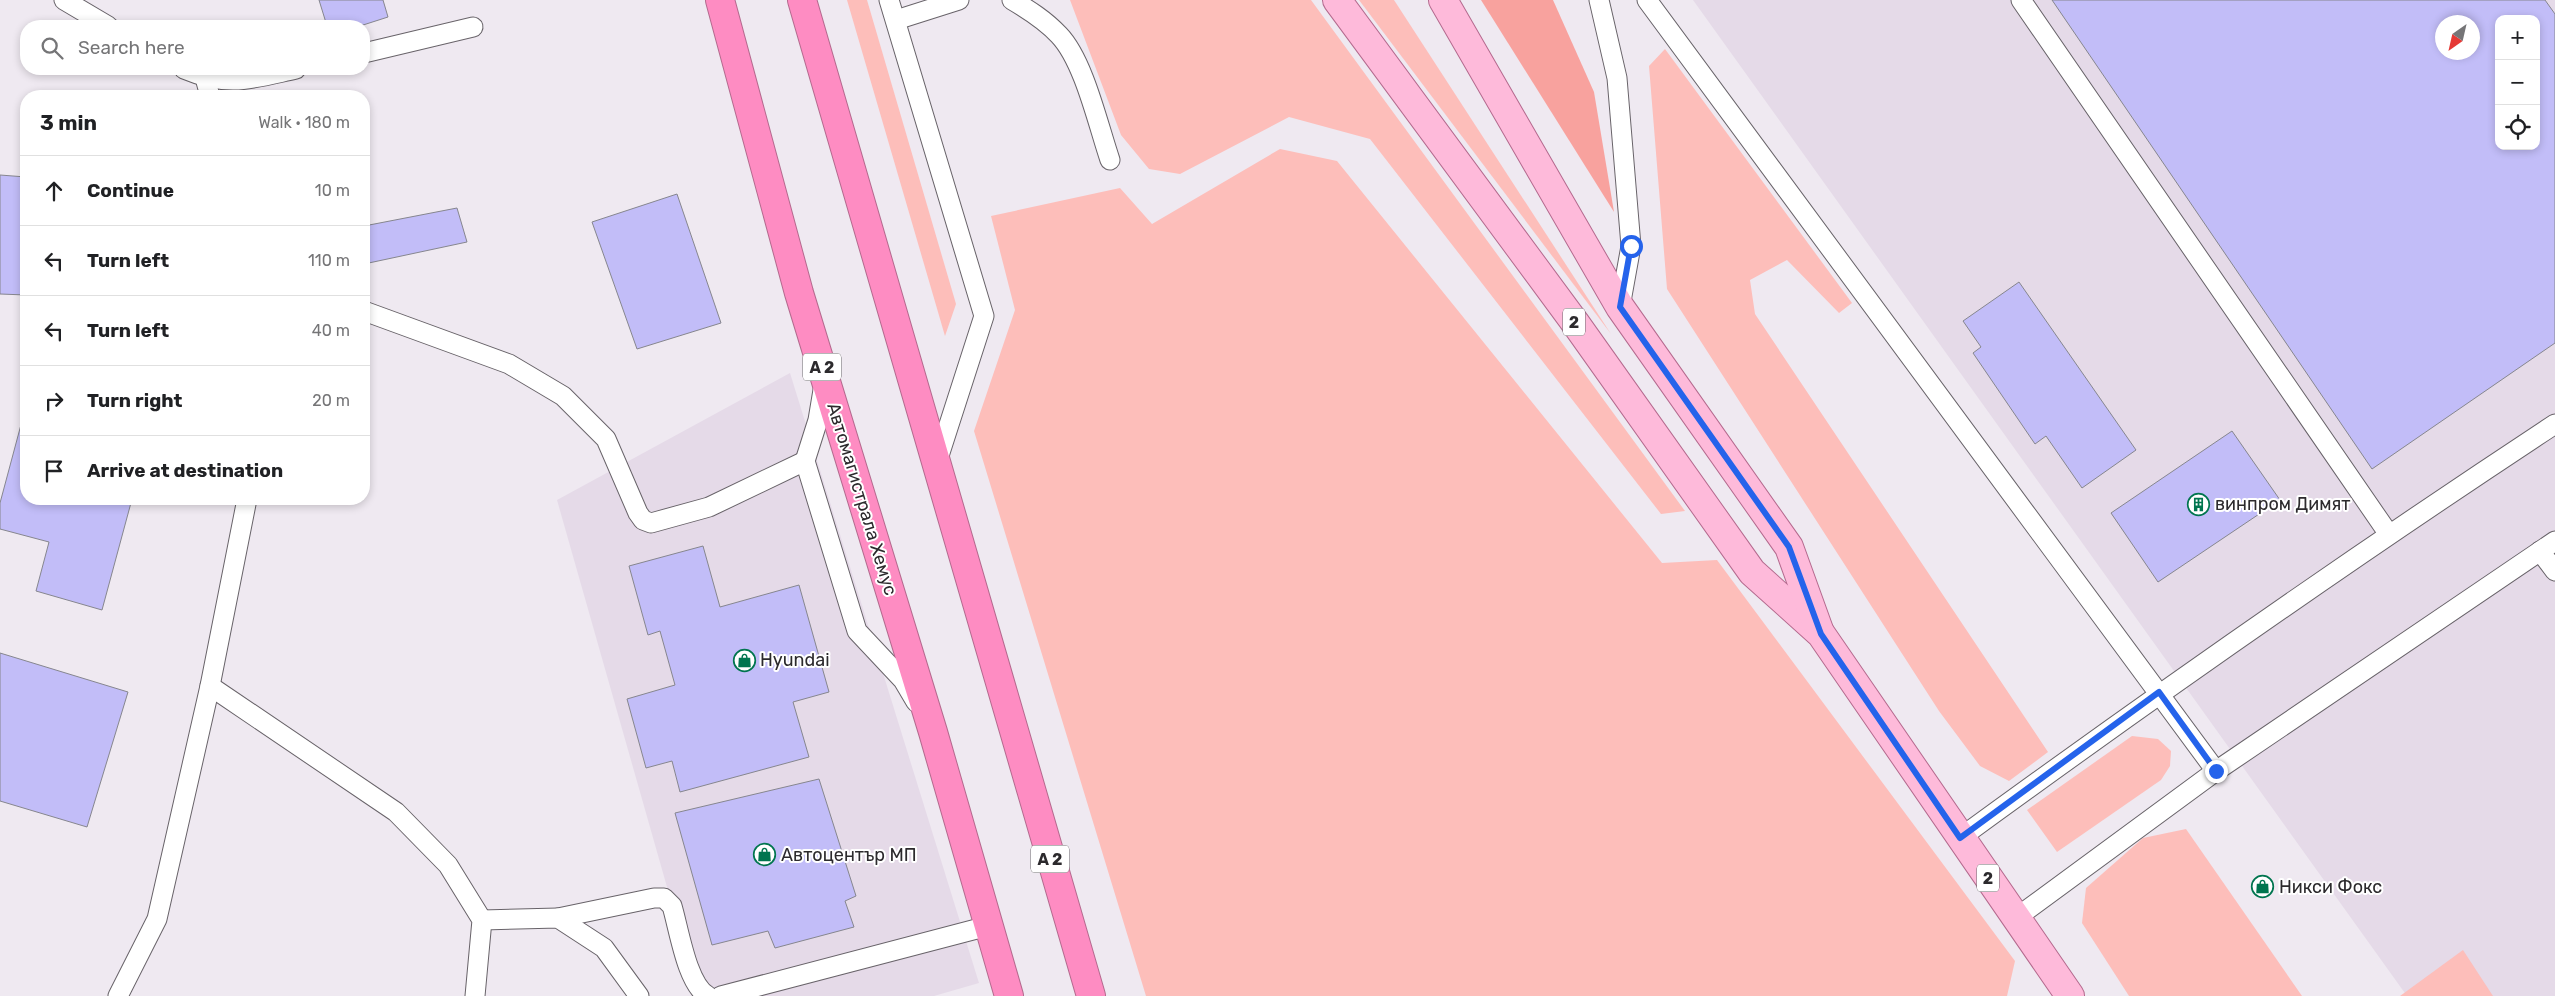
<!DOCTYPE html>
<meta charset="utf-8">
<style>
:root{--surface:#fff;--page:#f2f2f2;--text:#202124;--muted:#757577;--line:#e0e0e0}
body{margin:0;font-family:Rubik,sans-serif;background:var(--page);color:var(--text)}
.controls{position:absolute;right:15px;top:15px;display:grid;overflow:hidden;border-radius:10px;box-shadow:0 2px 8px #0003}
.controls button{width:45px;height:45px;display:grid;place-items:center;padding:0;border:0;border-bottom:1px solid var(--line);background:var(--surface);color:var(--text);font:25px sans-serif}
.compass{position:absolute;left:2435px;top:15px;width:45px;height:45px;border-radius:50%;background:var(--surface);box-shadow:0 2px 8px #0003;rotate:214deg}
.stop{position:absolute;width:15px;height:15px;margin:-11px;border:4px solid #2563eb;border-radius:50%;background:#fff}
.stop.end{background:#2563eb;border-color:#fff;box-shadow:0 1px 5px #0008}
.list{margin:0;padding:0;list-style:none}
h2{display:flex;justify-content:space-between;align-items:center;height:65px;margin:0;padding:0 20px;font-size:21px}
h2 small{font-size:16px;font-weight:400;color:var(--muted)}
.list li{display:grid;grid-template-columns:32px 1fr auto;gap:15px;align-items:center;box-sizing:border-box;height:70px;padding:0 20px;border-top:1px solid var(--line)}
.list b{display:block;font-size:19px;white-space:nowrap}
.list em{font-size:16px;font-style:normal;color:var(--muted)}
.icon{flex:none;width:28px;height:28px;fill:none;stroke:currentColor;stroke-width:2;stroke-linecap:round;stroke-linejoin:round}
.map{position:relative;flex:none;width:2555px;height:996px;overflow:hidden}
.search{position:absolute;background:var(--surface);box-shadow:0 2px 8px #0003;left:20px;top:20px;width:350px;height:55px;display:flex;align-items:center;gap:12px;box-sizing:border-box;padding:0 18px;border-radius:20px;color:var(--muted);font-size:19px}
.panel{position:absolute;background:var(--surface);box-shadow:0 2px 8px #0003;left:20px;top:90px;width:350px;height:415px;border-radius:20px}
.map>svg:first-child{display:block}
</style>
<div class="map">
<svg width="2555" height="996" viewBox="0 0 2555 996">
<rect width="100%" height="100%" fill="#efe9f1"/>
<g fill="#e5dae8" fill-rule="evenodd">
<path d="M1693,0H2555V996H2407ZM2499,19H2536V146H2499ZM2442,22H2472V52H2442Z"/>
<path d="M790,373L979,983L934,996H698L557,500Z"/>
</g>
<g fill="#fdbeba">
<path d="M847,0H867L956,304L945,336Z"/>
<path d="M1070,0H1311L1685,511L1661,514L1370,139L1289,117L1180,174L1149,169L1121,135Z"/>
<path d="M1359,0H1394L1611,334Z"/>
<path d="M1665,49L1852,303L1839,313L1787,260L1750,280L1755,314L2048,752L2009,781L1980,766L1939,711L1667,289L1649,66Z"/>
<path d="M1280,149L1337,161L1662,563L1717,560L2015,961L2007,996H1146L974,431L1015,310L991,216L1120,188L1152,224Z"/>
<path d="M2132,736L2158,739L2171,751L2170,766L2161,780L2057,852L2027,810Z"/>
<path d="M2186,829L2302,996H2129L2082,923L2086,888L2143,838Z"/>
<path d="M2463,950L2493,996H2400Z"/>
</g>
<path fill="#f8a29e" d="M1481,0H1553L1594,92L1614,212Z"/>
<g fill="#c2bdf8" stroke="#86868e" fill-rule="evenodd">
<path d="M319,0H383L388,17L360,26H327Z"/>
<path d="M2052,0H2545L2555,14V343L2372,469ZM2499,19H2536V146H2499ZM2442,22H2472V52H2442Z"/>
<path d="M0,175L26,177V295L0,294Z"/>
<path d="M677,194L721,323L637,349L592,222Z"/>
<path d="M457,208L467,242L364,264V226Z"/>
<path d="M2019,282L2136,450L2082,488L2046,436L2035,444L1973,353L1981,347L1963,321Z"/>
<path d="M26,406V499H132L102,610L36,591L49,542L0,529V503Z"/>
<path d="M2232,431L2280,500L2158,582L2111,513Z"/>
<path d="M703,546L720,607L799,585L829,692L793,702L809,757L680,792L672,761L646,768L627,699L675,685L660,631L648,635L629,566Z"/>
<path d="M0,653L128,692L87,827L0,801Z"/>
<path d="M819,779L856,896L845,901L854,927L775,948L768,931L712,945L675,813Z"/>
</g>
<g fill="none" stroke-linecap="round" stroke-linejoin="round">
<defs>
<g id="lane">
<path d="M64,0L108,26"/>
<path d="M889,0L984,316L936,465"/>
<path d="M1012,0C1029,10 1045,20 1059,35C1084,61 1098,125 1110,160"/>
<path d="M1599,0L1617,78L1631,246L1620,307"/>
<path d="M1647,0L2216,771"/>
<path d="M2021,0L2388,533"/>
<path d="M896,20L959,0"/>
<path d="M364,53L473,27"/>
<path d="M184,69C229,88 251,79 296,69"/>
<path d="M205,78L210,96"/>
<path d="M364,311L509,364L563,396L606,439L638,513L643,520L651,523L709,507L805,461"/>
<path d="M824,384L818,420L805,461L857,631L903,680L916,702"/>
<path d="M2540,551L2555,571"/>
<path d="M210,686L396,812L448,865L482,920L475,996"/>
<path d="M1960,838C2156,695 2353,557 2555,424"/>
<path d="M558,918L654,898H664L672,906C679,929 687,985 708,996"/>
<path d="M2016,918L2216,771L2555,541"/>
<path d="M482,920L558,918L604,948L639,996"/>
<path d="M118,996L157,919L210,686L247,499"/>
<path d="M721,996L988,926"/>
</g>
<g id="primary">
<path d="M1337,0L1576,324L1752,572L1821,634L2070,996"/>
<path d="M1443,0L1620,307L1789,547L1819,630"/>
</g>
<g id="highway">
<path d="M720,0L799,293L933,732L1009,996"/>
<path d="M802,0L1091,996"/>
</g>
</defs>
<use href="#lane" stroke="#686369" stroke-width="21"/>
<use href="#primary" stroke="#b46a8e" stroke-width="30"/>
<use href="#highway" stroke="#b46a8e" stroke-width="30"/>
<use href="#lane" stroke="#fff" stroke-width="19"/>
<use href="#primary" stroke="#febada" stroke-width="28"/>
<use href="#highway" stroke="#fe8cc2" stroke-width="28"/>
</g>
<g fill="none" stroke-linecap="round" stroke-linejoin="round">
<path stroke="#2563eb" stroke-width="6" d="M1631,246L1620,307L1789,547L1821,634L1960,838L2159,692L2216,771"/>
</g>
<defs>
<symbol id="building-ring" viewBox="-11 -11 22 22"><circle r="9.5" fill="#fff" stroke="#01754f" stroke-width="1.5"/><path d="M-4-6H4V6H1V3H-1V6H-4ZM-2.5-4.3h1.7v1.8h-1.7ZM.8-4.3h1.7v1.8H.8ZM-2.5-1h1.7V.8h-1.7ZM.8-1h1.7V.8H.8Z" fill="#01754f"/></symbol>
<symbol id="shop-ring" viewBox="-11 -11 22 22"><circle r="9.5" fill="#fff" stroke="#01754f" stroke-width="1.5"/><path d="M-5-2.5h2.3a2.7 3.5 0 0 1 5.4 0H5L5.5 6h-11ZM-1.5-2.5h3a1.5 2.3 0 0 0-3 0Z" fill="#01754f"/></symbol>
</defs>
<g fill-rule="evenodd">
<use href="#building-ring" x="2186" y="492" width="25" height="25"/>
<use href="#shop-ring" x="732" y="648" width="25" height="25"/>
<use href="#shop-ring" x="752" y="842" width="25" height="25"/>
<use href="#shop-ring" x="2250" y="874" width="25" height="25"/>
</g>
<g text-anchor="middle" stroke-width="4" stroke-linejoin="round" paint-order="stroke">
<g fill="#fff" stroke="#6b6a6c" stroke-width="1">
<rect x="1563" y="308.5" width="22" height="27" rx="4"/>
<rect x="803" y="353.5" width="38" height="27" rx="4"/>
<rect x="1031" y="845.5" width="38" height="27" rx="4"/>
<rect x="1977" y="864.5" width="22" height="27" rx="4"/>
</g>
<g font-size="16" font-weight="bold" fill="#2c2a2d">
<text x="1574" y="328">2</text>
<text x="822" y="373">A 2</text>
<text x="1050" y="865">A 2</text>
<text x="1988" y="884">2</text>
</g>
<g font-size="18" fill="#2c2a2d" stroke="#fff">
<text transform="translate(862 499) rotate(73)" y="6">Автомагистрала Хемус</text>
</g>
<g font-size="18" fill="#2c2a2d" stroke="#fff" text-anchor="start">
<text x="2215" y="510">винпром Димят</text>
<text x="760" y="666">Hyundai</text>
<text x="781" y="861">Автоцентър МП</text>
<text x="2279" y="893">Никси Фокс</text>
</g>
</g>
</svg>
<div class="controls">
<button>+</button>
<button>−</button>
<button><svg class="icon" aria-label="locate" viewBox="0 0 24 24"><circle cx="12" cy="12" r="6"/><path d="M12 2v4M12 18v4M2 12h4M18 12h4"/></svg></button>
</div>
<svg class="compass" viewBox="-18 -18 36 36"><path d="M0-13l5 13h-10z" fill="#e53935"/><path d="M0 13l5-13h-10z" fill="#757577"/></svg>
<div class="stop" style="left:1631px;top:246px"></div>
<div class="stop end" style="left:2216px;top:771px"></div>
<div class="search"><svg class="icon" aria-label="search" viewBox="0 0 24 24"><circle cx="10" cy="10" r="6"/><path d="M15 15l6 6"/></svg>Search here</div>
<section class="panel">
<h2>3 min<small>Walk · 180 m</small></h2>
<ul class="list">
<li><svg class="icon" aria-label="ahead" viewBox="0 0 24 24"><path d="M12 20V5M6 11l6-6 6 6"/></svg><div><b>Continue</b></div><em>10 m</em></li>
<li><svg class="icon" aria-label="left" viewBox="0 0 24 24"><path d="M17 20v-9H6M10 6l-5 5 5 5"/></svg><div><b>Turn left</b></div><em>110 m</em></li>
<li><svg class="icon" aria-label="left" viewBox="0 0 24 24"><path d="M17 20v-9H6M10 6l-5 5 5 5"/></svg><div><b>Turn left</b></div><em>40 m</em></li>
<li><svg class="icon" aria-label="right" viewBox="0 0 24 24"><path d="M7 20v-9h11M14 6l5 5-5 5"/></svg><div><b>Turn right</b></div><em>20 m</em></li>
<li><svg class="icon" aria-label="arrive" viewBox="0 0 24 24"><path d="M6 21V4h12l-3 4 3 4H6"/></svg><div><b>Arrive at destination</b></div></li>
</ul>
</section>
</div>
